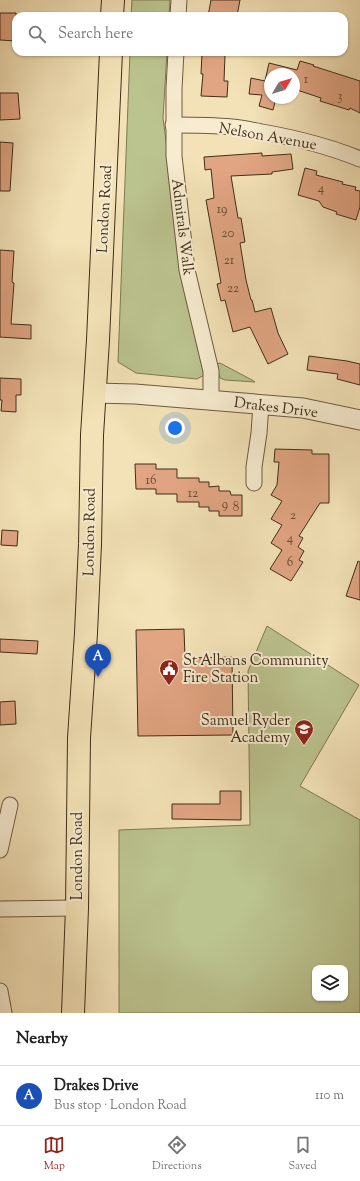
<!DOCTYPE html>
<meta charset="utf-8">
<style>
:root{--surface:#fff;--page:#f2f2f2;--text:#222;--muted:#767676;--line:#e0e0e0;--accent:#8f2418}
body{margin:0;font-family:"Sorts Mill Goudy",serif;background:var(--page);color:var(--text)}
.controls{position:absolute;right:12px;bottom:12px;display:grid;overflow:hidden;border-radius:8px;box-shadow:0 1px 3px #0004}
.controls button{width:36px;height:36px;display:grid;place-items:center;padding:0;border:0;border-bottom:1px solid var(--line);background:var(--surface);color:var(--text);font:20px sans-serif}
.compass{position:absolute;left:264px;top:68px;width:36px;height:36px;border-radius:50%;background:var(--surface);box-shadow:0 1px 3px #0004;rotate:52deg}
.you{position:absolute;left:175px;top:428px;width:14px;height:14px;margin:-10px;border:3px solid #fff;border-radius:50%;background:#1a73e8;box-shadow:0 0 0 6px #1a73e833}
.badge{display:grid;place-items:center;width:26px;height:26px;border-radius:50%;background:var(--accent);color:#fff;font-size:13px;font-weight:700}
.pin{position:absolute;translate:-50% -33px;filter:drop-shadow(0 1px 2px #0008)}
.pin::after{content:'';position:absolute;top:21px;width:14px;height:12px;background:inherit;clip-path:polygon(0 0,100% 0,50% 100%)}
.list{margin:0;padding:0;list-style:none}
h2{display:flex;justify-content:space-between;align-items:center;height:52px;margin:0;padding:0 16px;font-size:17px}
h2 small{font-size:13px;font-weight:400;color:var(--muted)}
.list li{display:grid;grid-template-columns:26px 1fr auto;gap:12px;align-items:center;box-sizing:border-box;height:60px;padding:0 16px;border-top:1px solid var(--line)}
.list b{display:block;font-size:15px;white-space:nowrap}
.list p{margin:0;font-size:13px;white-space:nowrap;color:var(--muted)}
.list em{font-size:13px;font-style:normal;color:var(--muted)}
.icon{flex:none;width:22px;height:22px;fill:none;stroke:currentColor;stroke-width:2;stroke-linecap:round;stroke-linejoin:round}
.map{position:relative;flex:none;width:360px;height:1013px;overflow:hidden}
.search{position:absolute;background:var(--surface);box-shadow:0 1px 3px #0004;left:12px;right:12px;top:12px;height:44px;display:flex;align-items:center;gap:10px;box-sizing:border-box;padding:0 14px;border-radius:12px;color:var(--muted);font-size:15px}
.sheet{height:112px;background:var(--surface)}
nav{display:flex;justify-content:space-around;align-items:center;box-sizing:border-box;height:56px;border-top:1px solid var(--line);background:var(--surface);font-size:11px;color:var(--muted)}
nav a{display:grid;justify-items:center;gap:2px}
nav .on{color:var(--accent)}
.map>svg:first-child{display:block}
</style>
<div class="map">
<svg width="360" height="1013" viewBox="0 0 360 1013">
<rect width="100%" height="100%" fill="#f3e2b7"/>
<filter id="stains"><feTurbulence type="fractalNoise" baseFrequency=".005" numOctaves="4"/><feColorMatrix values="0 0 0 0 .2 0 0 0 0 .09 0 0 0 0 .02 0 0 0 .5 -.17"/></filter>
<radialGradient id="worn" r=".72"><stop offset=".6" stop-color="#630" stop-opacity="0"/><stop offset="1" stop-color="#630" stop-opacity=".3"/></radialGradient>
<g fill="#bbc38e" stroke="#7e7853" fill-rule="evenodd">
<path d="M132,0H170L169,16H131Z"/>
<path d="M130,52H167L163,118L185,286L197,346L206,374L197,379L136,373L118,362Z"/>
<path d="M220,363L252,380L255,382L225,380L220,378L216,364Z"/>
<path d="M267,626L359,685L300,786L360,820V1013H119V830L250,825L248,671ZM315,968H345V998H315Z"/>
</g>
<g fill="#e1a583" stroke="#402d18">
<path d="M211,0H240L237,16H208Z"/>
<path d="M0,13H16V41L0,40Z"/>
<path d="M202,53L225,55L224,81H228L227,97L201,96L203,74H201Z"/>
<path d="M300,61L314,65L313,66L360,81V113L350,108L349,110L320,101L321,98L294,89V74H270V98H276L273,110L259,106L262,95L249,94L251,78L265,81L269,63L297,70Z"/>
<path d="M0,93H18L20,119L0,120Z"/>
<path d="M0,142L13,143L10,191H0Z"/>
<path d="M262,153V156L291,154L293,169L272,172V174L231,176L238,218H241L245,242L240,243L246,280L251,300H252L255,312L271,308L278,333L288,354L268,364L250,327L233,332L225,300L221,301L217,284L221,283L206,200L214,198L211,169L205,170L204,157Z"/>
<path d="M305,168L317,171L316,175L343,182L342,184L356,187L355,190L360,191V207L356,220L336,214L337,212L323,207L319,201L298,195Z"/>
<path d="M0,250L14,251L12,282L14,283L11,324L31,325V339L0,337Z"/>
<path d="M309,356L347,361L360,364V385L337,379L338,374L307,370Z"/>
<path d="M0,378L21,379V395H16V412L1,411L2,400H0Z"/>
<path d="M275,449L312,450V454H329V503H320L299,536L303,538L298,547L304,551L299,560L303,562L291,581L270,569L282,550L271,543L282,525L271,519L282,501L271,495L277,485L279,462H274Z"/>
<path d="M135,464H156V469H177V478H199V482H209V487L219,486V491H230L231,495H242V516H219V511H209V507H199V502H177V494H156V489H136Z"/>
<path d="M2,530L18,531L17,546L1,545Z"/>
<path d="M358,561L360,562V600L346,596Z"/>
<path d="M184,629L185,658L232,657L233,735L138,736L136,630Z"/>
<path d="M0,639L38,641L37,654L0,652Z"/>
<path d="M15,701L16,724L0,725V702Z"/>
<path d="M220,791H241V820L172,819V804H220Z"/>
</g>
<g fill="none" stroke-linecap="round" stroke-linejoin="round">
<defs>
<g id="minor">
<path d="M178,16L179,0"/>
<path d="M176,52L174,88V156L187,270L211,371V400"/>
<path d="M173,125C193,125 212,125 232,127C242,128 252,130 262,132C296,138 328,146 360,159"/>
<path d="M254,483V467L259,433L261,404"/>
<path d="M0,850L10,805"/>
<path d="M0,909L77,908"/>
<path d="M0,991L4,1013"/>
</g>
<path id="tertiary" d="M95,393L135,394L303,408L360,420"/>
<g id="primary">
<path d="M112,16L113,0"/>
<path d="M73,1013L77,908L79,738L86,633L90,544L92,435L98,340L111,52"/>
</g>
</defs>
<use href="#minor" stroke="#6d5a40" stroke-width="17"/>
<use href="#tertiary" stroke="#6d5a40" stroke-width="21"/>
<use href="#primary" stroke="#402d18" stroke-width="24"/>
<use href="#minor" stroke="#f7ecd0" stroke-width="15"/>
<use href="#tertiary" stroke="#f7ecd0" stroke-width="19"/>
<use href="#primary" stroke="#f3e2b7" stroke-width="22"/>
</g>
<defs>
<symbol id="civic-pin" viewBox="-11 -11 22 30"><path d="M0 17L-7.5 6A9.5 9.5 0 1 1 7.5 6Z" fill="#8f2418" stroke="#f7ecd0"/><path d="M-.6-6.5H3V-4.5H.6V-3L4-1V1h2V6H-6V1h2V-1L-.6-3ZM-1.2 2.5V6h2.4V2.5Z" fill="#fff"/></symbol>
<symbol id="school-pin" viewBox="-11 -11 22 30"><path d="M0 17L-7.5 6A9.5 9.5 0 1 1 7.5 6Z" fill="#8f2418" stroke="#f7ecd0"/><path d="M0-5L7-2L0 1L-7-2ZM-4 1L0 2.5L4 1V4Q0 6-4 4Z" fill="#fff"/></symbol>
</defs>
<g fill-rule="evenodd">
<use href="#civic-pin" x="158" y="658" width="22" height="30"/>
<use href="#school-pin" x="293" y="718" width="22" height="30"/>
</g>
<g text-anchor="middle" stroke-width="4" stroke-linejoin="round" paint-order="stroke">
<g font-size="13" fill="#684b33">
<text x="306" y="83">1</text>
<text x="340" y="100">3</text>
<text x="321" y="192">4</text>
<text x="222" y="213">19</text>
<text x="228" y="237">20</text>
<text x="229" y="264">21</text>
<text x="233" y="292">22</text>
<text x="151" y="484">16</text>
<text x="193" y="497">12</text>
<text x="225" y="508">9</text>
<text x="236" y="511">8</text>
<text x="293" y="519">2</text>
<text x="290" y="542">4</text>
<text x="290" y="566">6</text>
</g>
<g font-size="15" fill="#402d18" stroke="#f7ecd0">
<text transform="translate(268 136) rotate(10)" y="5">Nelson Avenue</text>
<text transform="translate(104 209) rotate(-87)" y="5">London Road</text>
<text transform="translate(183 227) rotate(83)" y="5">Admirals Walk</text>
<text transform="translate(276 407) rotate(7)" y="5">Drakes Drive</text>
<text transform="translate(89 532) rotate(-89)" y="5">London Road</text>
<text transform="translate(77 856) rotate(-90)" y="5">London Road</text>
</g>
<g font-size="15" fill="#402d18" stroke="#f7ecd0" text-anchor="start">
<text x="183" y="665">St Albans Community<tspan x="183" dy="17">Fire Station</tspan></text>
<text x="290" y="725" text-anchor="end">Samuel Ryder<tspan x="290" dy="17">Academy</tspan></text>
</g>
</g>
<rect width="100%" height="100%" filter="url(#stains)"/>
<rect width="100%" height="100%" fill="url(#worn)"/>
</svg>
<div class="controls">
<button><svg class="icon" aria-label="layers" viewBox="0 0 24 24"><path d="M12 4l9 5-9 5-9-5zM3 14l9 5 9-5"/></svg></button>
</div>
<svg class="compass" viewBox="-18 -18 36 36"><path d="M0-13l5 13h-10z" fill="#e53935"/><path d="M0 13l5-13h-10z" fill="#767676"/></svg>
<div class="you"></div>
<div class="pin badge" style="left:98px;top:677px;background:#1a4fb4">A</div>
<div class="search"><svg class="icon" aria-label="search" viewBox="0 0 24 24"><circle cx="10" cy="10" r="6"/><path d="M15 15l6 6"/></svg>Search here</div>
</div>
<section class="sheet">
<h2>Nearby<small></small></h2>
<ul class="list">
<li><span class="badge" style="background:#1a4fb4">A</span><div><b>Drakes Drive</b><p>Bus stop · London Road</p></div><em>110 m</em></li>
</ul>
</section>
<nav>
<a class="on"><svg class="icon" aria-label="map" viewBox="0 0 24 24"><path d="M3 6l6-2 6 2 6-2v14l-6 2-6-2-6 2zM9 4v14M15 6v14"/></svg>Map</a>
<a><svg class="icon" aria-label="directions" viewBox="0 0 24 24"><path d="M12 3l9 9-9 9-9-9zM9 14v-3h6M13 9l2 2-2 2"/></svg>Directions</a>
<a><svg class="icon" aria-label="saved" viewBox="0 0 24 24"><path d="M7 4h10v16l-5-4-5 4z"/></svg>Saved</a>
</nav>
